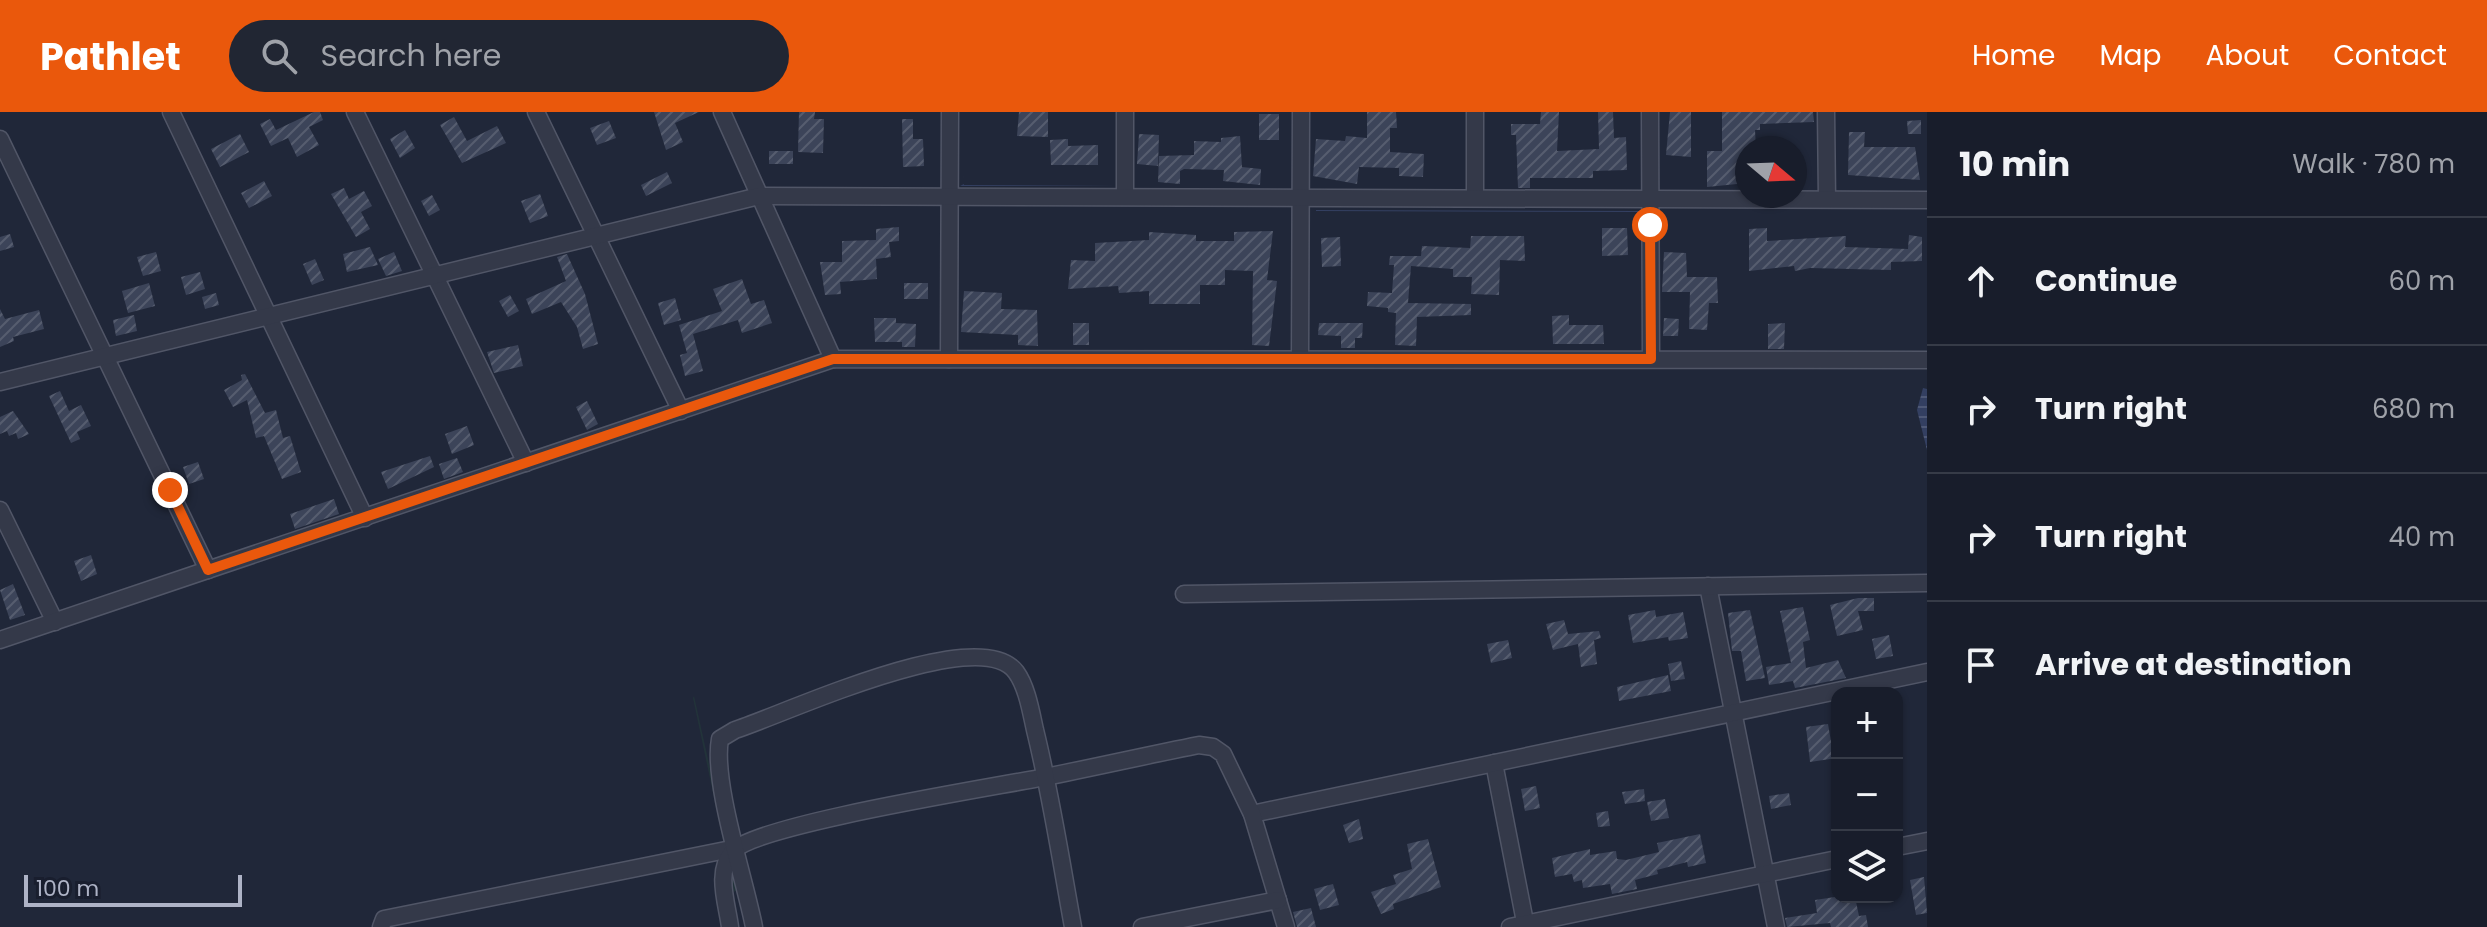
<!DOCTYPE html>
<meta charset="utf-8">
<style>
:root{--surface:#181d2b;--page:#212633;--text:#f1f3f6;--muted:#9fa2a9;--line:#363b47;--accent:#ea580c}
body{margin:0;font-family:Poppins,sans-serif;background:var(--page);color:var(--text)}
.controls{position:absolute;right:24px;bottom:24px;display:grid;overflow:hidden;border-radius:16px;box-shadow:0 2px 6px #0004}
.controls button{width:72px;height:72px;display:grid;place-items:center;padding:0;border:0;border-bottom:2px solid var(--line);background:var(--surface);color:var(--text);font:40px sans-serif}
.compass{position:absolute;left:1735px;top:24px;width:72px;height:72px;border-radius:50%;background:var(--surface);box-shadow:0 2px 6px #0004;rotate:109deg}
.scale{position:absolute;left:24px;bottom:20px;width:218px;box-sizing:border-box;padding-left:8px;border:4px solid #aeb3c6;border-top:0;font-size:22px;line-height:28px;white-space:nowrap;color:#aeb3c6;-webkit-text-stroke:6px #191e2e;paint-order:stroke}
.stop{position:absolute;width:24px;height:24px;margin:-18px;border:6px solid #ea580c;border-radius:50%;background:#fff}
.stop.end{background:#ea580c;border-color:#fff;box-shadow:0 2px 8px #0008}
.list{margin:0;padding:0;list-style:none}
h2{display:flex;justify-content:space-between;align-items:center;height:104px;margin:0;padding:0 32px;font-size:34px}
h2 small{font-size:26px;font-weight:400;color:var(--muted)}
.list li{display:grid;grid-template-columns:52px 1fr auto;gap:24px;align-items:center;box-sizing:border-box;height:128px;padding:0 32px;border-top:2px solid var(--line)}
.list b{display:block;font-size:30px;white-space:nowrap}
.list em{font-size:26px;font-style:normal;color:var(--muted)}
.icon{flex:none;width:44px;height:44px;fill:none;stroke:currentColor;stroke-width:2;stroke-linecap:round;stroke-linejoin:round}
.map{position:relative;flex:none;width:1927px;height:815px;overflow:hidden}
header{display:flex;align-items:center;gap:48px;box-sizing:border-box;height:112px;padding:0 40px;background:var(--accent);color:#fff}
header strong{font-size:38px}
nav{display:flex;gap:44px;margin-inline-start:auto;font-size:28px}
.search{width:560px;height:72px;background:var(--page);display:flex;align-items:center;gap:20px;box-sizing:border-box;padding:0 28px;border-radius:44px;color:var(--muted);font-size:30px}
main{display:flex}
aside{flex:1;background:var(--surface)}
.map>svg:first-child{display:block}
</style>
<header>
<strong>Pathlet</strong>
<div class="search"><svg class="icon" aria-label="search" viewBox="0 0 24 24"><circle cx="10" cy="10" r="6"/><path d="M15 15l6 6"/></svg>Search here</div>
<nav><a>Home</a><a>Map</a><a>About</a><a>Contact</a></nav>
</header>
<main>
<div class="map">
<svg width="1927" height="815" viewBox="0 0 1927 815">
<defs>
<pattern id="water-rules" width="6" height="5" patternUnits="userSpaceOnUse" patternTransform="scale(2)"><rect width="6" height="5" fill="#333f61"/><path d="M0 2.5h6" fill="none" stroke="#4e5876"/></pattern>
<pattern id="building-hatch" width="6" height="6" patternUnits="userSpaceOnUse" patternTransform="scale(2)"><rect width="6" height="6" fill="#3c4459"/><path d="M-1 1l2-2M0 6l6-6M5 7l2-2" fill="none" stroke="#565d6f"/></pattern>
</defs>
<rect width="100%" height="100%" fill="#202739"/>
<path fill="#22333a" d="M694,584L737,778L734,780L693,586Z"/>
<g fill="url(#water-rules)">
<path d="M963,0L964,73L1116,74H960L964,72Z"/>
<path d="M1316,98L1641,99V100L1316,99Z"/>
<path d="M1923,276L1927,277V338L1917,298Z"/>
</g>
<g fill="url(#building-hatch)">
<path d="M314,0H320L323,8L309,15L319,33L297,45L288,26L271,34L260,12L270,7L276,18Z"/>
<path d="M654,0H699L675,11L683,30L666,38Z"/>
<path d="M799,0H815L814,7H824L823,41L798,40Z"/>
<path d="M1019,0H1048V25L1017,24Z"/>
<path d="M1367,0H1396L1397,16H1390V40L1424,42L1423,65L1399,64V56L1359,55L1357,72L1313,64L1316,27L1345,29L1346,24L1367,26Z"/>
<path d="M1541,0H1559L1557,39L1599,37L1598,0H1613L1614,26L1626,25L1627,58L1593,59V66H1530V76H1518L1516,23H1511V12H1540Z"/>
<path d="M1670,0H1691V45L1666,43Z"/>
<path d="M1722,0H1813L1814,10L1760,12V18H1755L1756,36H1747V71L1707,75V39H1722Z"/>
<rect x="1259" y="2" width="20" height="26"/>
<path d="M454,5L467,29L497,14L506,31L462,51L440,13Z"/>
<path d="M902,7H913V27H923L924,54L903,55Z"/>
<path d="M1921,8V22H1908L1907,9Z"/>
<path d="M609,9L616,26L597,33L590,16Z"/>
<path d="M405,18L415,36L400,46L390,27Z"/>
<path d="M1849,20H1865L1864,35H1915L1920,68L1848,63Z"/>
<path d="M240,22L249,40L220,55L211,37Z"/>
<path d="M1139,22L1159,23L1158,54L1137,52Z"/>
<path d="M1240,24L1242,55L1261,57L1260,73L1223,69L1224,58L1184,57L1180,59V72L1158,70L1159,44L1194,43V29L1221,30V26Z"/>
<path d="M1068,27V34L1098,33V53H1051L1050,28Z"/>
<rect x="769" y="39" width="24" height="13"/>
<path d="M667,60L672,71L646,84L641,73Z"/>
<path d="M264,69L272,84L249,96L241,81Z"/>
<path d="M344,76L349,87L364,79L372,94L361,100L370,117L356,125L331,82Z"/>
<path d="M540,82L548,104L530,111L521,89Z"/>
<path d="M432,83L440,98L429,104L421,89Z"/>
<path d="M899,115V129L889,130L891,145L876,147L877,167L840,170L841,182L825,183L820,150H842V129L876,128V117Z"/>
<path d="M1602,116H1627L1628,143L1602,144Z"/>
<path d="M1767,116V129L1846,124L1845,135L1908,137L1909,123L1922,125V149L1891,150V158L1810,156L1795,159L1794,154L1749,159V117Z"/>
<path d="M1273,119L1267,168L1277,169L1269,234L1252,233L1253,159L1225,158V173H1200V192H1149V179L1119,181L1118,174L1068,177L1071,148L1095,149V131L1149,128V120L1196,123V129H1234V120Z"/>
<path d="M10,122L14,135L0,139V125Z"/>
<path d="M1471,124H1524L1525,149L1500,148L1499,183L1471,182L1472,165H1453V157L1411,154L1408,191L1471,192V203L1417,205L1416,234L1395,233L1396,201L1388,200V196L1367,194L1368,180L1392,181L1394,153H1389L1390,144H1421L1422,134L1470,136Z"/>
<path d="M1340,125L1341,154L1322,155L1321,126Z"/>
<path d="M370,135L378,153L347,160L343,142Z"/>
<path d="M156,140L161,159L143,164L137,145Z"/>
<path d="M394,140L402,159L386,164L378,147Z"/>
<path d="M1664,140L1686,141L1687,165H1717L1718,191H1709L1707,218L1689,217L1690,180H1662Z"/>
<path d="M567,142L585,182L598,232L583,237L577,215L561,190L532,202L526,187L566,169L557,145Z"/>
<path d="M315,147L324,168L312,173L303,152Z"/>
<path d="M200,160L205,177L186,183L181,165Z"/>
<path d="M742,167L751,192L764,188L772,211L742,221L738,208L693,222L703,259L685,264L680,243L687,241L679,213L722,199L713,177Z"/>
<path d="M149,171L155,194L128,201L122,179Z"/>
<rect x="904" y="171" width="24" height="16"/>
<path d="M964,179L1002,181L1001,197L1037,198L1038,234L1018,233V223L961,220Z"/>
<path d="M216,181L219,193L205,197L202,185Z"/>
<path d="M510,183L519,199L508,205L499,189Z"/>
<path d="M675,186L681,208L664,213L658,191Z"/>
<path d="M0,197L5,207L39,198L44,217L13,225L14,229L0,235Z"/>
<path d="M134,203L137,219L116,224L113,208Z"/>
<path d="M1569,203V213H1603L1604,232H1553L1552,204Z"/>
<path d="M874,206H896V211L916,212L915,235H902V230H875Z"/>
<path d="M1664,206L1679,207L1678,224H1663Z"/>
<rect x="1073" y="211" width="16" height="22"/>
<path d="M1319,211H1363L1362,226H1355V236H1341V224L1318,223Z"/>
<path d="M1785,211L1784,237H1768V212Z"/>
<path d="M518,233L523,254L494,261L487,240Z"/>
<path d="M245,262L265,301L276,298L283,326L290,324L301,360L282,367L264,324L256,326L247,288L233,295L224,278L242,268L241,263Z"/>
<path d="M60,279L69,299L81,293L91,314L77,320L80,327L71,331L49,284Z"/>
<path d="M587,289L598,312L587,318L576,295Z"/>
<path d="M13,299L29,322L18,327L16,321L9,324L7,319L0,322V305Z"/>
<path d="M467,314L474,333L452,342L445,322Z"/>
<path d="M430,344L434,355L388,377L381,360Z"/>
<path d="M457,346L463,360L444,367L439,352Z"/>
<path d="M198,350L204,367L189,372L183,355Z"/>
<path d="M334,387L339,402L295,417L290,402Z"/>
<path d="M91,443L97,462L81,469L74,449Z"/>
<path d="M13,472L25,503L10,508L0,478Z"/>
<path d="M1858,486H1874V499H1858L1863,518L1837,524L1830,493Z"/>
<path d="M1803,495L1810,528L1803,530L1806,556L1838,548L1846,566L1795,576L1793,569L1769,573L1766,555L1791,551L1780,499Z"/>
<path d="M1655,498L1656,505L1683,500L1688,526L1669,529L1668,525L1633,531L1628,503Z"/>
<path d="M1750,498L1765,566L1746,569L1741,539H1732L1728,501Z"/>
<path d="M1564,508L1568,522L1599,519L1601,526L1594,528L1597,552L1581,555L1578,532L1553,538L1546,512Z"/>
<path d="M1889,523L1893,544L1876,547L1872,527Z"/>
<path d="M1508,528L1512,546L1491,551L1487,532Z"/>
<path d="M1681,549L1685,567L1671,569L1668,552Z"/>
<path d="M1668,563L1671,579L1619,589L1617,575Z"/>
<path d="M1828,612L1832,635L1837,633V646L1810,650L1806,615Z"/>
<path d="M1536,674L1540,696L1525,699L1521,677Z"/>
<path d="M1644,677L1645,689L1625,692L1622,680Z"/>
<path d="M1789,681L1791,693L1771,697L1769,684Z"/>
<path d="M1665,687L1669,706L1651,709L1647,690Z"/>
<path d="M1608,699L1610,714L1598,715L1596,701Z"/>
<path d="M1359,707L1363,727L1349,731L1343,713Z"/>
<path d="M1700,722L1706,751L1688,755L1687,750L1657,758L1658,762L1635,768L1637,777L1612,782L1610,772L1583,776L1582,768L1574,770L1572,762L1555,765L1552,746L1590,737V743L1616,739L1617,747L1626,748L1659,740L1657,731Z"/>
<path d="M1428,727L1441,775L1393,792L1394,797L1381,802L1371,780L1396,772L1393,763L1412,757L1407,732Z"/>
<path d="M1924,765L1927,801L1916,803L1910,768Z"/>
<path d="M1333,772L1339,793L1320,798L1314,777Z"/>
<path d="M1835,785H1855L1859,804L1866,803L1868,815H1831L1830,811L1787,815L1785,806L1817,801L1815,788Z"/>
<path d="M1311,796L1316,815H1297L1293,800Z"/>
</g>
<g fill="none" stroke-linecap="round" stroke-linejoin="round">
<defs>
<g id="minor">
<path d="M171,0L365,406"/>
<path d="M355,0L526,351"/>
<path d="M536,0L681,299"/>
<path d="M722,0L833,247"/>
<path d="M1475,0V85"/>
<path d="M1650,0L1651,247"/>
<path d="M1826,0L1827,87"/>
<path d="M0,27L208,458"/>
<path d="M1125,84V0"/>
<path d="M949,247L950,0"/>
<path d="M1300,247L1301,0"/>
<path d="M0,270L759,84L1927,88"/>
<path d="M0,398L55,510"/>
<path d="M1708,474L1776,815"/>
<path d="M1184,482L1927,471"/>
<path d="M0,528L833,247L1927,248"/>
<path d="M1494,651L1526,815"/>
<path d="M1252,702L1927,560"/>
<path d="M1897,735L1927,729"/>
<path d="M381,815L384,807L736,736"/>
<path d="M730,815C727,791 715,760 733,739C758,712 995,675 1045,665C1096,655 1148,643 1199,633L1213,635L1223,642L1252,702L1286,815"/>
<path d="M754,815C745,768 712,670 720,627L735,618C785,602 979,510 1016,560C1027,575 1031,600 1035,618C1051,683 1061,749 1073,815"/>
<path d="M1142,815L1278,788"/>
<path d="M1510,815L1837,747"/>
</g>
</defs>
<use href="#minor" stroke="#515667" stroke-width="19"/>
<use href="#minor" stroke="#343949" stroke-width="16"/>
</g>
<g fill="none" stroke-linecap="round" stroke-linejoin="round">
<path stroke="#ea580c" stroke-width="10" d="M170,378L208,458L833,247H1651L1650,113"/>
</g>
</svg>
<div class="controls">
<button>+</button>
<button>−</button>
<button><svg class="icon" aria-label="layers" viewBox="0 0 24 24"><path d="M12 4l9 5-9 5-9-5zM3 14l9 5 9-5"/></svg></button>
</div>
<svg class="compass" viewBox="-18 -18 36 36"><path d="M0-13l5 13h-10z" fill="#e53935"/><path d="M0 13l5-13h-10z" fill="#9fa2a9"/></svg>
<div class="scale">100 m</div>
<div class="stop" style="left:1650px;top:113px"></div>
<div class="stop end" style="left:170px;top:378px"></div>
</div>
<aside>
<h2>10 min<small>Walk · 780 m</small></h2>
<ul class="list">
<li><svg class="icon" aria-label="ahead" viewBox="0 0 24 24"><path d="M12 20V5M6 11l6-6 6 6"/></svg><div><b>Continue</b></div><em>60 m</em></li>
<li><svg class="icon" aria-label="right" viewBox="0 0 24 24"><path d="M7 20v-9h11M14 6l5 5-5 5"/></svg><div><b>Turn right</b></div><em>680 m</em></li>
<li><svg class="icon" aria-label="right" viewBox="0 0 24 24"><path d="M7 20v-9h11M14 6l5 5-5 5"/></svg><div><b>Turn right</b></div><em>40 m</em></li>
<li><svg class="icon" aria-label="arrive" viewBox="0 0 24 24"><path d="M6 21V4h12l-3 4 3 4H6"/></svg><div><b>Arrive at destination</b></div></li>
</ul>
</aside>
</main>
